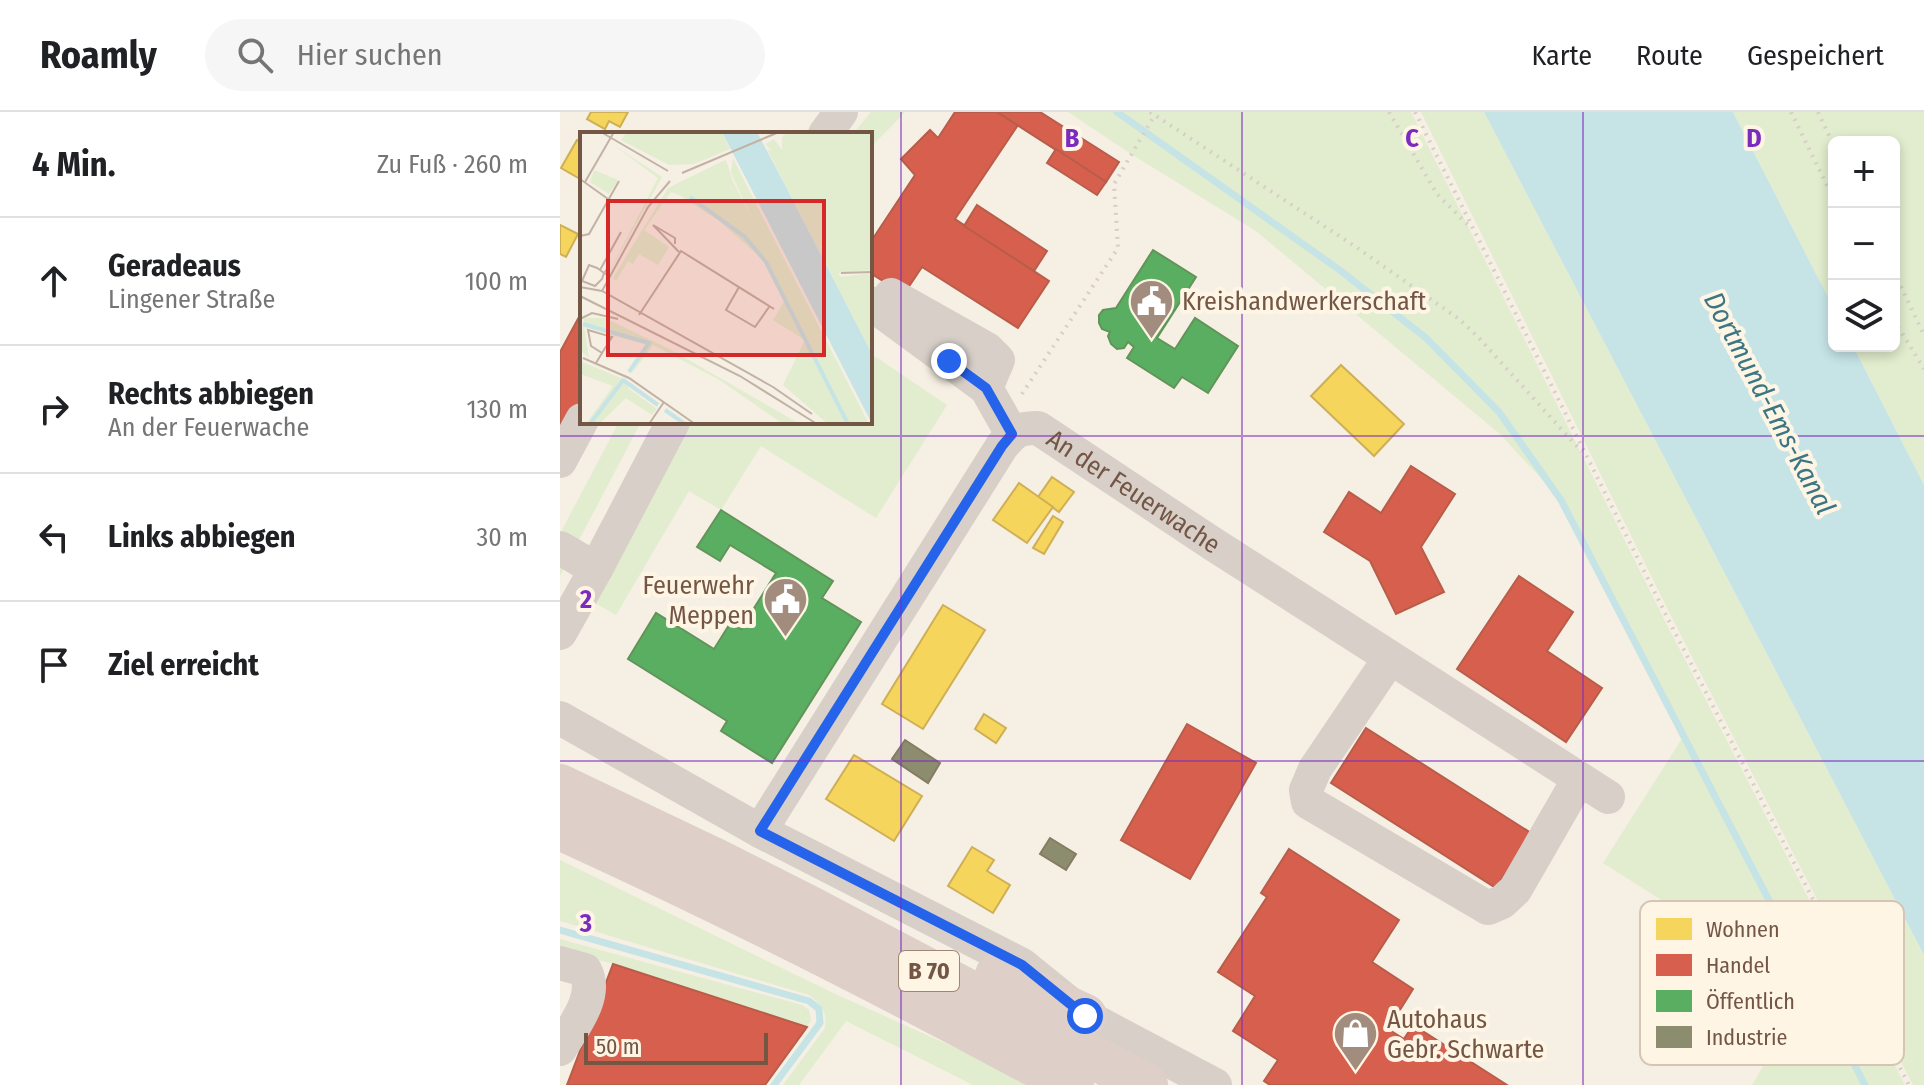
<!DOCTYPE html>
<html lang="de">
<meta charset="utf-8">
<style>
:root{--surface:#fff;--page:#f6f6f6;--text:#202124;--muted:#757577;--line:#e0e0e0}
body{margin:0;font-family:"Fira Sans Condensed",sans-serif;background:var(--page);color:var(--text)}
.controls{position:absolute;right:24px;top:24px;display:grid;overflow:hidden;border-radius:12px;box-shadow:0 4px 12px #0003}
.controls button{width:72px;height:72px;display:grid;place-items:center;padding:0;border:0;border-bottom:2px solid var(--line);background:var(--surface);color:var(--text);font:40px sans-serif}
.scale{position:absolute;left:24px;bottom:20px;width:184px;box-sizing:border-box;padding-left:8px;border:4px solid #745645;border-top:0;font-size:22px;line-height:28px;white-space:nowrap;color:#745645;-webkit-text-stroke:6px #fff5e5;paint-order:stroke}
.stop{position:absolute;width:24px;height:24px;margin:-18px;border:6px solid #2563eb;border-radius:50%;background:#fff}
.stop.end{background:#2563eb;border-color:#fff;box-shadow:0 2px 8px #0008}
.list{margin:0;padding:0;list-style:none}
h2{display:flex;justify-content:space-between;align-items:center;height:104px;margin:0;padding:0 32px;font-size:34px}
h2 small{font-size:26px;font-weight:400;color:var(--muted)}
.list li{display:grid;grid-template-columns:52px 1fr auto;gap:24px;align-items:center;box-sizing:border-box;height:128px;padding:0 32px;border-top:2px solid var(--line)}
.list b{display:block;font-size:30px;white-space:nowrap}
.list p{margin:0;font-size:26px;white-space:nowrap;color:var(--muted)}
.list em{font-size:26px;font-style:normal;color:var(--muted)}
.icon{flex:none;width:44px;height:44px;fill:none;stroke:currentColor;stroke-width:2;stroke-linecap:round;stroke-linejoin:round}
.map{position:relative;flex:none;width:1364px;height:973px;overflow:hidden}
header{display:flex;align-items:center;gap:48px;box-sizing:border-box;height:112px;padding:0 40px;background:var(--surface);border-bottom:2px solid var(--line)}
header strong{font-size:38px}
nav{display:flex;gap:44px;margin-inline-start:auto;font-size:28px}
.search{width:560px;height:72px;background:var(--page);display:flex;align-items:center;gap:20px;box-sizing:border-box;padding:0 28px;border-radius:44px;color:var(--muted);font-size:30px}
main{display:flex}
aside{flex:1;background:var(--surface)}
.map>svg:first-child{display:block}
</style>
<header>
<strong>Roamly</strong>
<div class="search"><svg class="icon" aria-label="search" viewBox="0 0 24 24"><circle cx="10" cy="10" r="6"/><path d="M15 15l6 6"/></svg>Hier suchen</div>
<nav><a>Karte</a><a>Route</a><a>Gespeichert</a></nav>
</header>
<main>
<aside>
<h2>4 Min.<small>Zu Fuß · 260 m</small></h2>
<ul class="list">
<li><svg class="icon" aria-label="ahead" viewBox="0 0 24 24"><path d="M12 20V5M6 11l6-6 6 6"/></svg><div><b>Geradeaus</b><p>Lingener Straße</p></div><em>100 m</em></li>
<li><svg class="icon" aria-label="right" viewBox="0 0 24 24"><path d="M7 20v-9h11M14 6l5 5-5 5"/></svg><div><b>Rechts abbiegen</b><p>An der Feuerwache</p></div><em>130 m</em></li>
<li><svg class="icon" aria-label="left" viewBox="0 0 24 24"><path d="M17 20v-9H6M10 6l-5 5 5 5"/></svg><div><b>Links abbiegen</b></div><em>30 m</em></li>
<li><svg class="icon" aria-label="arrive" viewBox="0 0 24 24"><path d="M6 21V4h12l-3 4 3 4H6"/></svg><div><b>Ziel erreicht</b></div></li>
</ul>
</aside>
<div class="map">
<svg width="1364" height="973" viewBox="0 0 1364 973">
<rect width="100%" height="100%" fill="#f6efe4"/>
<g fill="#e1edce">
<path d="M311,0H345L310,36V22H293Z"/>
<path d="M508,0H851L1105,509L1345,973H1192L1247,880L1043,751L1123,625L1001,388L940,322L696,119L571,42Z"/>
<path d="M861,0H924L1364,843V973H1353L1112,506Z"/>
<path d="M1173,0H1364V373L1293,234H1334V30H1274V197Z"/>
<path d="M310,241L387,293L316,406L201,334L161,398L129,379L56,503L33,490L132,310H310Z"/>
<path d="M59,310H81L0,464V433L2,418Z"/>
<path d="M0,748L273,881L416,945L466,973H413L286,909L239,973H223L265,916C267,898 262,894 249,883L0,809Z"/>
<path d="M0,827L242,893L249,898L251,908L247,915L53,852L0,837Z"/>
</g>
<path fill="#c6e4e6" d="M924,0H1173L1274,197V234H1293L1364,373V843Z"/>
<g fill="#f6d55c" stroke="#cfaf55" stroke-width="2">
<path d="M31,0H68L60,15L49,9L45,17L27,7Z"/>
<path d="M17,28L22,31V68L1,56Z"/>
<path d="M0,113L18,122L6,145L0,142Z"/>
<path d="M781,253L844,312L814,344L751,284Z"/>
<path d="M492,365L514,380L499,400L478,385Z"/>
<path d="M459,371L493,395L467,431L433,408Z"/>
<path d="M493,404L503,410L484,442L473,436Z"/>
<path d="M383,493L425,518L363,617L322,592Z"/>
<path d="M424,602L446,616L436,631L415,617Z"/>
<path d="M294,643L362,684L334,729L266,687Z"/>
<path d="M412,735L434,748L427,759L450,773L433,801L388,774Z"/>
</g>
<g fill="#d6604d" stroke="#b95d4b" stroke-width="2">
<path d="M395,0H437L458,13L395,107L489,169L458,216L362,155L344,182L310,161V131L355,63L341,47L370,18L378,26Z"/>
<path d="M437,0H480L559,50L546,70Z"/>
<path d="M496,37L546,70L537,83L487,51Z"/>
<path d="M417,93L487,139L474,159L404,114Z"/>
<path d="M20,203L22,204V285L0,326V240Z"/>
<path d="M851,354L895,382L861,435L884,480L836,502L810,449L764,420L789,380L821,401Z"/>
<path d="M959,464L1013,500L987,539L1042,576L1006,630L897,557Z"/>
<path d="M627,612L696,651L630,767L561,728Z"/>
<path d="M806,616L971,721L936,776L771,671Z"/>
<path d="M729,737L839,808L812,850L853,877L828,917L844,927L853,913L947,973H710L704,969L718,948L673,919L695,884L658,860L707,785L701,781Z"/>
<path d="M53,852L247,915L205,973H7Z"/>
</g>
<g fill="#5aae61" stroke="#629459" stroke-width="2">
<path d="M593,138L636,165L597,226L615,237L635,206L678,234L648,281L622,265L614,276L567,246L574,235L568,230L564,236L557,237L551,232L548,224L550,220L542,217L539,211V203L543,198L556,196Z"/>
<path d="M161,398L273,469L262,486L301,510L212,651L161,619L167,609L68,547L96,501L154,537L171,510L181,517L216,461L170,433L160,449L137,435Z"/>
</g>
<g fill="#8c8c6e" stroke="#857c62" stroke-width="2">
<path d="M345,628L380,651L368,671L332,647Z"/>
<path d="M490,726L516,742L506,758L480,742Z"/>
</g>
<g fill="none" stroke-linecap="round" stroke-linejoin="round">
<g stroke="#c6e4e6" stroke-width="7">
<path d="M557,0L781,159L866,226L939,300L1001,388L1305,973"/>
<path d="M0,818L249,889L259,897L260,911L214,973"/>
</g>
<g stroke="#d7cec8" stroke-width="4" stroke-dasharray="2 6" stroke-linecap="butt">
<path d="M590,0L793,133L899,207L919,226L1022,340"/>
<path d="M829,0L877,82L910,115"/>
<path d="M855,0L1108,507L1349,973"/>
<path d="M1231,0L1274,88"/>
<path d="M1258,0L1274,34"/>
<path d="M1334,160L1364,223"/>
<path d="M1334,208L1364,257"/>
<path d="M462,282L558,136L554,72L594,4"/>
</g>
<g stroke="#d7cfc8" stroke-width="34">
<path d="M265,22L281,0"/>
<path d="M331,183L427,237L438,248L426,276"/>
<path d="M310,191L426,276L452,322"/>
<path d="M0,349L22,308"/>
<path d="M0,436L36,457"/>
<path d="M0,521L36,457L113,310"/>
<path d="M830,546L755,657L746,678L748,690L928,796L942,790L955,778L1019,667"/>
<path d="M0,606L200,719L462,853L525,904L655,973"/>
<path id="s1" d="M200,719L442,334C455,319 458,316 478,316L653,432L1048,685"/>
<path d="M0,851L25,858C39,884 13,915 0,937"/>
</g>
<g stroke="#decfc9" stroke-width="44">
<path d="M0,674L151,746L250,796L586,973"/>
<path d="M0,716C174,795 344,882 512,973"/>
<path d="M437,863L525,904"/>
</g>
</g>
<g fill="none" stroke-linecap="round" stroke-linejoin="round">
<path stroke="#2563eb" stroke-width="10" d="M389,249L426,276L452,322L442,334L200,719L462,853L525,904"/>
</g>
<path fill="none" stroke="#7b2cbf" stroke-width="2" stroke-opacity="0.55" d="M341,0V973M682,0V973M1023,0V973M0,324H1364M0,649H1364"/>
<defs>
<symbol id="civic-pin" viewBox="-11 -11 22 30"><path d="M0 17L-7.5 6A9.5 9.5 0 1 1 7.5 6Z" fill="#a28c7d" stroke="#fff5e5"/><path d="M-.6-6.5H3V-4.5H.6V-3L4-1V1h2V6H-6V1h2V-1L-.6-3ZM-1.2 2.5V6h2.4V2.5Z" fill="#fff"/></symbol>
<symbol id="shop-pin" viewBox="-11 -11 22 30"><path d="M0 17L-7.5 6A9.5 9.5 0 1 1 7.5 6Z" fill="#a28c7d" stroke="#fff5e5"/><path d="M-5-2.5h2.3a2.7 3.5 0 0 1 5.4 0H5L5.5 6h-11ZM-1.5-2.5h3a1.5 2.3 0 0 0-3 0Z" fill="#fff"/></symbol>
</defs>
<g fill-rule="evenodd">
<use href="#civic-pin" x="566" y="164" width="51" height="69"/>
<use href="#civic-pin" x="200" y="462" width="51" height="69"/>
<use href="#shop-pin" x="770" y="896" width="51" height="69"/>
</g>
<g text-anchor="middle" stroke-width="8" stroke-linejoin="round" paint-order="stroke">
<rect fill="#fff5e5" stroke="#9e8675" stroke-width="2" x="339" y="839" width="60" height="40" rx="6"/>
<g font-size="24" font-weight="bold" fill="#745645">
<text x="369" y="867">B 70</text>
</g>
<g font-size="26" fill="#745645" stroke="#fff5e5" text-anchor="start">
<text x="622" y="198">Kreishandwerkerschaft</text>
<text x="194" y="482" text-anchor="end">Feuerwehr<tspan x="194" dy="30">Meppen</tspan></text>
<text x="827" y="916">Autohaus<tspan x="827" dy="30">Gebr. Schwarte</tspan></text>
</g>
<g font-size="26" fill="#745645" stroke="#fff5e5">
<text dy="9" stroke="none"><textPath href="#s1" startOffset="612">An der Feuerwache</textPath></text>
</g>
<g font-size="28" font-style="italic" fill="#3b7682" stroke="#fff5e5">
<text transform="translate(1210 291) rotate(62)" y="10">Dortmund-Ems-Kanal</text>
</g>
</g>
<g transform="translate(20 20)">
<rect width="292" height="292" fill="#f6efe4"/>
<path d="M47,0H142L150,17L114,32L89,33L41,8ZM208,0H292V138L258,141L261,145L292,141V222L187,17L192,19L185,12L194,7L202,18V5ZM32,12L82,45L25,148L78,46ZM153,26L172,64L289,292H248L203,253L225,208L193,188L205,168L186,130L138,88L99,63L91,60L64,98L89,115L78,133L59,122L53,132L48,129L36,149L33,146L88,56L141,30L146,28L152,47L177,97L151,41ZM14,38L38,48L29,62L10,50ZM4,186H25L93,219L220,292H203L138,247L73,213L51,243L69,210L7,191L67,213L4,195L9,226L0,218ZM0,229L48,249V256L77,277L72,283L46,266L19,292H6L33,254L0,242Z" fill="#e1edce"/>
<path d="M142,0H177L203,49L292,222V292Z" fill="#c6e4e6"/>
<path fill="none" stroke="#c6e4e6" stroke-width="4" d="M110,65L165,105L186,130L268,292M3,192L69,211L49,240M43,248L78,273M85,278L105,292M10,292L44,247"/>
<path fill="none" stroke="#c2b2a4" stroke-width="2" d="M21,0L88,39M102,41L199,0M0,47L28,67M5,50L34,0M0,104L9,102L39,49M95,112V106L73,93L99,120M27,137L24,141L22,147L15,154L2,149L9,133L17,136L20,138L24,141L31,145M20,138L41,100M261,141L292,140M0,155L22,159L193,255M159,155L146,178L175,195L189,175M22,159L68,75L90,49M0,164L160,244L237,292M59,183L101,119L194,177M0,187L12,181L38,187M3,226L49,246L115,292M16,231L22,221L11,214L8,198L32,205L22,221M193,255L232,282M69,292L84,270"/>
<path fill="#d62828" fill-opacity="0.15" stroke="#d62828" stroke-width="4" d="M28,69H244V223H28Z"/>
<rect width="292" height="292" fill="none" stroke="#745645" stroke-width="4"/>
</g>
<rect x="1080" y="789" width="264" height="164" rx="12" fill="#fff5e5" stroke="#d5c5b5" stroke-width="2"/>
<rect x="1096" y="806" width="36" height="22" fill="#f6d55c"/>
<rect x="1096" y="842" width="36" height="22" fill="#d6604d"/>
<rect x="1096" y="878" width="36" height="22" fill="#5aae61"/>
<rect x="1096" y="914" width="36" height="22" fill="#8c8c6e"/>
<g font-size="22" fill="#745645">
<text x="1146" y="825">Wohnen</text>
<text x="1146" y="861">Handel</text>
<text x="1146" y="897">Öffentlich</text>
<text x="1146" y="933">Industrie</text>
</g>
<g font-size="26" text-anchor="middle" font-weight="bold" fill="#7b2cbf" stroke="#fff5e5" stroke-width="8" stroke-linejoin="round" paint-order="stroke">
<text x="512" y="35">B</text>
<text x="852" y="35">C</text>
<text x="1194" y="35">D</text>
<text x="26" y="496">2</text>
<text x="26" y="820">3</text>
</g>
</svg>
<div class="controls">
<button>+</button>
<button>−</button>
<button><svg class="icon" aria-label="layers" viewBox="0 0 24 24"><path d="M12 4l9 5-9 5-9-5zM3 14l9 5 9-5"/></svg></button>
</div>
<div class="scale">50 m</div>
<div class="stop" style="left:525px;top:904px"></div>
<div class="stop end" style="left:389px;top:249px"></div>
</div>
</main>
